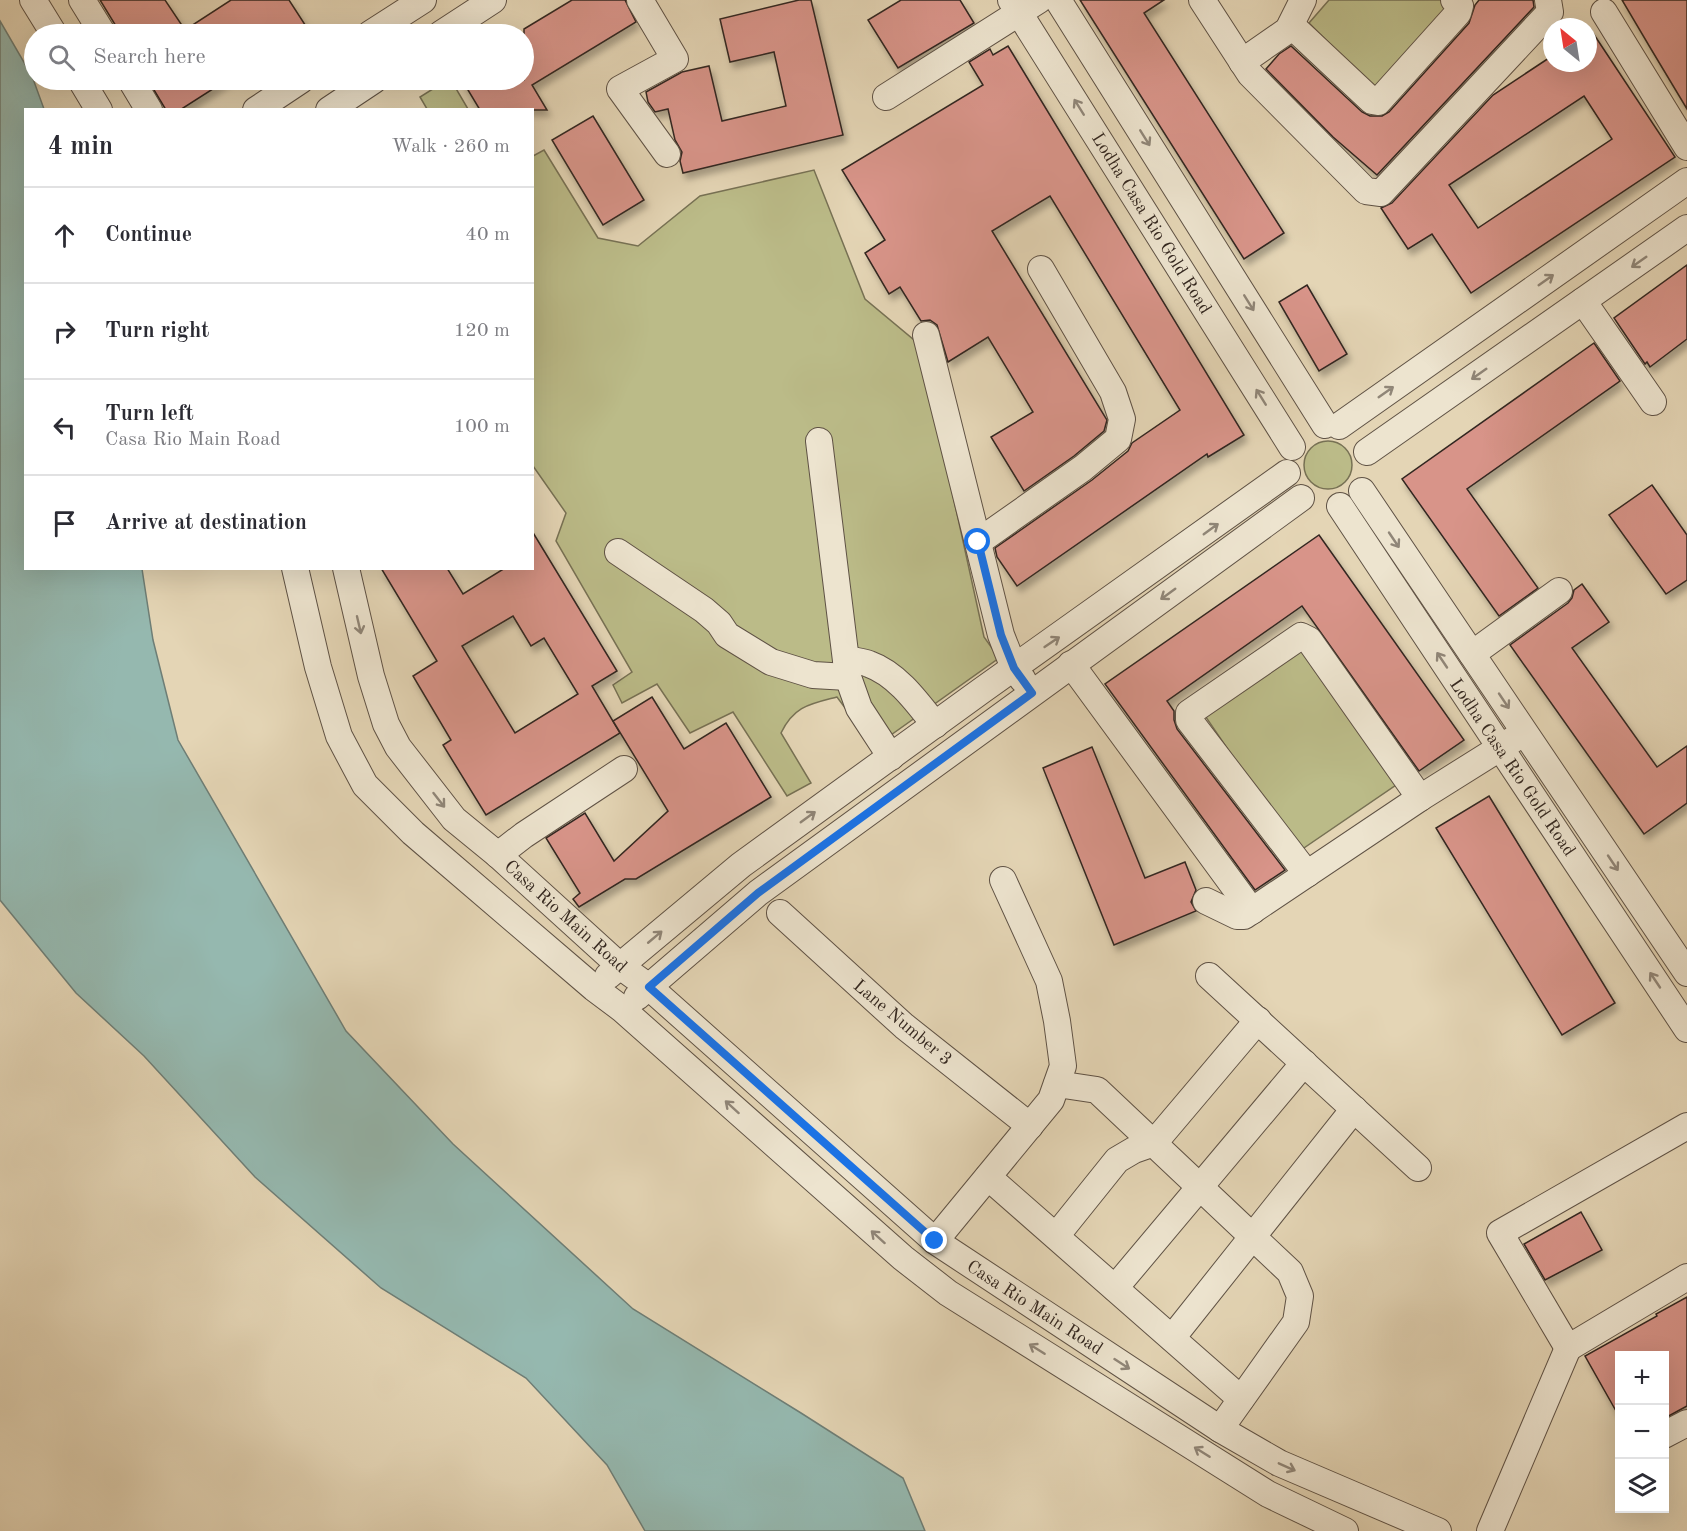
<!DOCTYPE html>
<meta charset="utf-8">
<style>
:root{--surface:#fff;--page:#f2f2f3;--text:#2b2b33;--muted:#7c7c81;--line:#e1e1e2}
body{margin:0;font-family:"Old Standard TT",serif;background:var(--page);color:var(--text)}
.controls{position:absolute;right:18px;bottom:18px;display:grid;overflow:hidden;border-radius:0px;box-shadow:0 6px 24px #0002}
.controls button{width:54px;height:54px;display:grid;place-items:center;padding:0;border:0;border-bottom:2px solid var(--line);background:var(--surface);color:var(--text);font:30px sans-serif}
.compass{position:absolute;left:1543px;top:18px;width:54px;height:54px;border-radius:50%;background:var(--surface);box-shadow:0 6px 24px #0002;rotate:330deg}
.stop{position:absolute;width:18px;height:18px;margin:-14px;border:4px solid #1a73e8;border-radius:50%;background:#fff}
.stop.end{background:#1a73e8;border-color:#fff;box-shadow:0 2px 6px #0008}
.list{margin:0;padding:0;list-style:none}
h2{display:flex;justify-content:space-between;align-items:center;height:78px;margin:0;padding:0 24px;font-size:26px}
h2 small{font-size:20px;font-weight:400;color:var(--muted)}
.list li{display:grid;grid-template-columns:39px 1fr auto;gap:18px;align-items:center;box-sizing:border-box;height:96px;padding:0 24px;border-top:2px solid var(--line)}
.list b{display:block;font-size:22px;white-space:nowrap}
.list p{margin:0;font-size:20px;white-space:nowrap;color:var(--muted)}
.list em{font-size:20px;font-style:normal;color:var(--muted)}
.icon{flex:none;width:33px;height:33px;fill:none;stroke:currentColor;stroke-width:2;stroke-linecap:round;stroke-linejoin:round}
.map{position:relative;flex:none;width:1687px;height:1531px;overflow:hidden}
.search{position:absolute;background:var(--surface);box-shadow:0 6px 24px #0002;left:24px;top:24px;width:510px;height:66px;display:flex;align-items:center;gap:15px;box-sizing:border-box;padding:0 21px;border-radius:33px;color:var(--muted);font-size:22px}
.panel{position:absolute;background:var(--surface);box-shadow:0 6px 24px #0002;left:24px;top:108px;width:510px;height:462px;border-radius:0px}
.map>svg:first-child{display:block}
</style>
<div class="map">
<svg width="1687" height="1531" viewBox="0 0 1687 1531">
<defs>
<filter id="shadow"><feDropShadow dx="3.5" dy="6" stdDeviation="3" flood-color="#0004"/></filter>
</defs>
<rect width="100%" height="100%" fill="#e4d5b5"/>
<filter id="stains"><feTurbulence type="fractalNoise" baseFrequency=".00333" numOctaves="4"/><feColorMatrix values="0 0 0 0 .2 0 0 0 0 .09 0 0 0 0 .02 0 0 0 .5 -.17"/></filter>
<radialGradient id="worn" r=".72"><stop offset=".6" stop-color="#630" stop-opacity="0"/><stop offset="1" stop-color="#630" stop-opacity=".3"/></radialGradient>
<g fill="#bb8" stroke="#777154" stroke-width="1.5">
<path d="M1329,0H1445L1455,8L1378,93L1309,23Z"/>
<path d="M447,80H451L468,109H427L420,97Z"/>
<path d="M544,150L598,238L638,246L700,196L814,170L865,299L920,345L984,637L999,658L874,747L837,697C810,704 794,706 781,733L811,783L787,796L733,712L690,733L657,684L622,703L613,685L632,672L556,541L566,513L533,466V156Z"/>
<circle cx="1328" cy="465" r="24"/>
<path d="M1297,640L1396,785L1298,852L1199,707Z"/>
</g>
<path fill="#95b8af" stroke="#6e7e76" stroke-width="1.5" d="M0,21L32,76L44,109L26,110V568L142,569L153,640L178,740L346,1031L453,1144L633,1309L801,1413L903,1478L925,1531H645L607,1465L526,1378L381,1288L255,1177L144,1056L76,993L0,900Z"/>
<g fill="#d89489" stroke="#332720" stroke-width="1.5" fill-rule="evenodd" filter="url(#shadow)">
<path d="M100,0H165L185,30L231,0H289L311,34H118L116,26Z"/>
<path d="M572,0H625L636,22L532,85L547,110H480L462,80H524V29Z"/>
<path d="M799,0H811L843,135L683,173L680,161L682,152L675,140L668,109L655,112L648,102L646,92L682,72L709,66L722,121L786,106L774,52L730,62L720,19Z"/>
<path d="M901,0H960L974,23L898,68L868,20Z"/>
<path d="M1080,0H1164L1144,13L1284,233L1244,259Z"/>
<path d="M1479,0H1533L1534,7L1377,175L1333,137L1266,69L1279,54L1291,46L1362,112L1370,116H1382L1389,112L1469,23L1475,5Z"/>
<path d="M1622,0H1687V109L1651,49Z"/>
<path d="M1591,30L1675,157L1471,293L1432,234L1408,249L1381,208L1392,203L1493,95L1552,56V63H1588V33ZM1584,96L1612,139L1478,228L1449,185Z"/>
<path d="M1008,46L1244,435L1208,457L1207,454L1017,586L997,557L995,548L1092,480L1128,451L1132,443L1180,410L1050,196L992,231L1107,420L1104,431L1074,456L1024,491L991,437L1033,412L988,337L948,362L937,325L930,320L921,321L900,287L889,294L865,253L885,240L842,170L983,85L969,62L990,49L993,55Z"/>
<path d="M148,80H227L180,110H166Z"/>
<path d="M593,116L644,200L603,225L552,140Z"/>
<path d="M1687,265V339L1650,367L1647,362L1645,364L1614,318Z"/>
<path d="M1307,285L1347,354L1319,371L1279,302Z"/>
<path d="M1594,343L1620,381L1467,489L1538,588L1499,616L1402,479Z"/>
<path d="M1652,485L1687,535V580L1666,594L1609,515Z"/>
<path d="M532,531L617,671L592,686L620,733L486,815L443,745L451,740L413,676L437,661L381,568H447L463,594L505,568H532ZM513,616L531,646L544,638L578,694L515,733L462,646Z"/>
<path d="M1319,535L1464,740L1419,771L1302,606L1167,701L1174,711V720L1177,729L1285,870L1255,890L1105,684Z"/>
<path d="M1582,584L1609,622L1572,648L1657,767L1687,746V803L1644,834L1510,645L1568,603L1572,598L1574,590Z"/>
<path d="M652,697L684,749L726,723L771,797L636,879H625L579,907L573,899L580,893L546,838L585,813L614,861L668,811L613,721Z"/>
<path d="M1092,747L1145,878L1185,862L1196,890L1191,902L1196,911L1114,945L1043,768Z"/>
<path d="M1489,796L1615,1003L1562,1035L1436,828Z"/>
<path d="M1581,1212L1602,1250L1545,1280L1524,1244Z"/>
<path d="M1687,1297V1406L1665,1418V1356H1620V1418L1585,1356L1657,1316L1656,1314Z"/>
</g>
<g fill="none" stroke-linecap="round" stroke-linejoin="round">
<defs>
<g id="minor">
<path d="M33,0L54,34"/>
<path d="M82,0L103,34"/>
<path d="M640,0L675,59L620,89L667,154"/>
<path d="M1011,0L1292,447"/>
<path d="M1058,0L1325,425"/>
<path d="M1202,0L1250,74L1366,191L1381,193L1550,12L1548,0"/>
<path d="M1604,12L1687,147"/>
<path d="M1291,25L1372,101L1378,102L1458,13L1460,6L1454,0"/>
<path d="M370,34L423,0"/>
<path d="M441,34L493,0"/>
<path d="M1242,62L1288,30L1303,0"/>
<path d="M81,80L99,110"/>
<path d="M131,80L149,110"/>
<path d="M886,97L1039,0"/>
<path d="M256,110L301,80"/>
<path d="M329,110L374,80"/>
<path d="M1583,301L1653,402"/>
<path d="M926,335L1001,635L1014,668L1023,680"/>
<path d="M1339,426L1687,181"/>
<path d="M819,441L848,677L859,708L891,757"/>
<path d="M1367,452L1687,228"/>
<path d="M1362,491L1687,973"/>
<path d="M1340,506L1687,1029"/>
<path d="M978,542L1083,468L1118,439L1122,419L1113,392L1041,269"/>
<path d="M618,552L704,610L719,623L727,635L771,662L813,675L848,677"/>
<path d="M295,568L318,667L339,736L365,785L413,833L594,988L622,1009L903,1258L948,1293L1268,1494L1345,1531"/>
<path d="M346,568L371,676L386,724L398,747L454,819L498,855L620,966L649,987L935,1241L1220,1429L1279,1463L1438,1531"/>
<path d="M1472,654L1559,591"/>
<path d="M846,659C854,661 862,661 869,664C897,674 917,702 935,725"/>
<path d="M1071,664L1252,911"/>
<path d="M498,855L524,835L624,769"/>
<path d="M1307,874L1189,720V713L1301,636L1309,640L1420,798"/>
<path d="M1206,901L1237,916H1244L1420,798L1514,739"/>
<path d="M780,913L904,1026L1030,1126"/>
<path d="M608,976L741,865L981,691L1287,473"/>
<path d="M1209,976L1418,1168"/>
<path d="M637,997L758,893L1301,498"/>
<path d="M1057,1084L1097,1090L1290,1272L1300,1296L1296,1322L1220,1429"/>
<path d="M1687,1126L1500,1233L1568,1348L1687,1277"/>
<path d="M988,1177L1241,1399"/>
<path d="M1056,1236L1117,1160L1134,1150L1154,1143L1258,1020"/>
<path d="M935,1241L1051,1100L1063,1066L1057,1021L1049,981L1003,880"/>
<path d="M1115,1288L1304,1063"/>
<path d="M1172,1338L1354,1109"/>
<path d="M1664,1435L1687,1423"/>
<path d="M1490,1531L1568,1348"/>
</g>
</defs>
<use href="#minor" stroke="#5f5245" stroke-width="28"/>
<use href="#minor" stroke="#ede4cf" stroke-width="26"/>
</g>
<defs><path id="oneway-shaft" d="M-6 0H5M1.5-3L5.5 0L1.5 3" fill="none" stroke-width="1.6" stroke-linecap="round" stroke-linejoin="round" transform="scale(1.5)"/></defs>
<g stroke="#908678">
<use href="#oneway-shaft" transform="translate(1079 107) rotate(-122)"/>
<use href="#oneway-shaft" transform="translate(1145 138) rotate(58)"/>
<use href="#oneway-shaft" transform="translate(1639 262) rotate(145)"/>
<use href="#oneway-shaft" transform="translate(1546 280) rotate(-35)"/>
<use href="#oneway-shaft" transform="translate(1249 303) rotate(58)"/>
<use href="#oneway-shaft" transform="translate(1479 374) rotate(145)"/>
<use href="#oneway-shaft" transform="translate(1386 392) rotate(-35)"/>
<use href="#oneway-shaft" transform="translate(1261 397) rotate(-122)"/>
<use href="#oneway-shaft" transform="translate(1211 529) rotate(-36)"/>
<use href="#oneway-shaft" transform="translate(1394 540) rotate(56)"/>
<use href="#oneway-shaft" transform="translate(1168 594) rotate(144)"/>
<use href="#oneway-shaft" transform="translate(359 625) rotate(77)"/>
<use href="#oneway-shaft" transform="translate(1052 642) rotate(-34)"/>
<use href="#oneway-shaft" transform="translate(1442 660) rotate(-124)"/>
<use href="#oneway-shaft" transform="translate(1504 701) rotate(56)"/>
<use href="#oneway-shaft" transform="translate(439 800) rotate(52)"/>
<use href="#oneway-shaft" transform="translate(808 817) rotate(-36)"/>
<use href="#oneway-shaft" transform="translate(1613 863) rotate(56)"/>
<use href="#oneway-shaft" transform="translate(655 937) rotate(-40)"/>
<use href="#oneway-shaft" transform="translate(1655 980) rotate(-124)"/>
<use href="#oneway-shaft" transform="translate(732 1107) rotate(-138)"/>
<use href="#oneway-shaft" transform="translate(878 1237) rotate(-138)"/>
<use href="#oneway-shaft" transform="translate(1037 1349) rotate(-148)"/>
<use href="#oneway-shaft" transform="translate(1122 1364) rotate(33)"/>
<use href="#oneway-shaft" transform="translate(1202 1452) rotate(-148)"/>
<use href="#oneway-shaft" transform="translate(1287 1467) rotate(24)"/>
</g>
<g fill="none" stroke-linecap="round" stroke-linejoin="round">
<path stroke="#1a73e8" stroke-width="8" d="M935,1241L649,987L758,893L1032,693L1014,668L1001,635L978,542"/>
</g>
<g text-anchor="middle" stroke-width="4.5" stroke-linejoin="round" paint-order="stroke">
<g font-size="18" fill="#332720" stroke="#ede4cf">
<text transform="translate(1152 223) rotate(58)" y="6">Lodha Casa Rio Gold Road</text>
<text transform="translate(1513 767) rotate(56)" y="6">Lodha Casa Rio Gold Road</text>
<text transform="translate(566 916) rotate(42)" y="6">Casa Rio Main Road</text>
<text transform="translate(903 1022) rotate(40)" y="6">Lane Number 3</text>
<text transform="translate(1035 1307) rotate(33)" y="6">Casa Rio Main Road</text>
</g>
</g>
<rect width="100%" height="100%" filter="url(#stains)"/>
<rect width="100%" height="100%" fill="url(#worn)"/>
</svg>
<div class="controls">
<button>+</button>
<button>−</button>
<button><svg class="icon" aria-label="layers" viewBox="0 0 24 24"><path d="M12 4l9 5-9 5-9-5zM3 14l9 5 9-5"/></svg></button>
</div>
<svg class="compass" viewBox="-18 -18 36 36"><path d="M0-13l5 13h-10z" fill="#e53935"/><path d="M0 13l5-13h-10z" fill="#7c7c81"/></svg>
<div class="stop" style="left:978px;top:542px"></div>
<div class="stop end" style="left:935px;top:1241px"></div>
<div class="search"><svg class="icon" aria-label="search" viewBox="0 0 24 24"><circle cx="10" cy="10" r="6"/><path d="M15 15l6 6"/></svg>Search here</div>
<section class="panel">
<h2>4 min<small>Walk · 260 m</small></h2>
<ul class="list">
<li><svg class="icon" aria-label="ahead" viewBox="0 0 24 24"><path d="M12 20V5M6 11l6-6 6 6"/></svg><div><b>Continue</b></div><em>40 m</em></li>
<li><svg class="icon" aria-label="right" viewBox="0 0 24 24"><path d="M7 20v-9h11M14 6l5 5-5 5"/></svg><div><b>Turn right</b></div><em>120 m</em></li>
<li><svg class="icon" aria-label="left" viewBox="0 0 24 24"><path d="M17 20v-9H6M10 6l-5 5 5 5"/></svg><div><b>Turn left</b><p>Casa Rio Main Road</p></div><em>100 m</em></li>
<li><svg class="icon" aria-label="arrive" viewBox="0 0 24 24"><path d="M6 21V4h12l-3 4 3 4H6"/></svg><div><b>Arrive at destination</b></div></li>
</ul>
</section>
</div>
